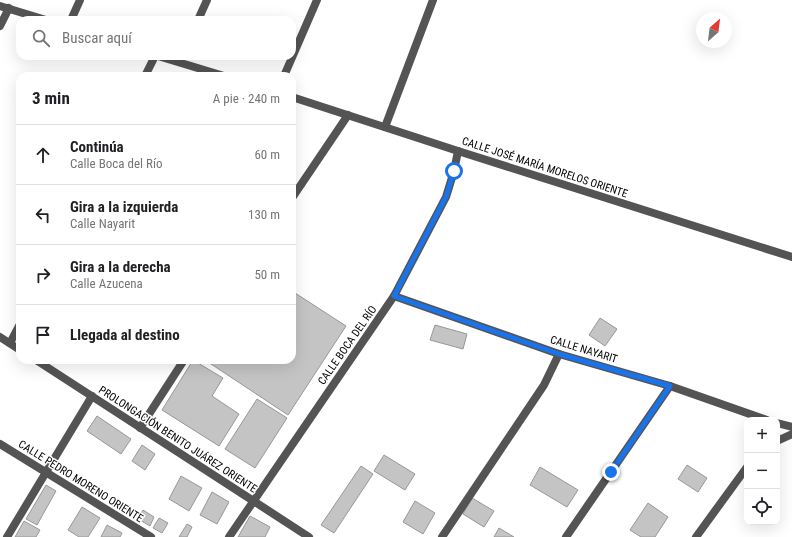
<!DOCTYPE html>
<html lang="es">
<meta charset="utf-8">
<style>
:root{--surface:#fff;--page:#f6f6f6;--text:#202124;--muted:#757577;--line:#e0e0e0}
body{margin:0;font-family:"Roboto Condensed",sans-serif;background:var(--page);color:var(--text)}
.controls{position:absolute;right:12px;bottom:12px;display:grid;overflow:hidden;border-radius:8px;box-shadow:0 4px 16px #0002}
.controls button{width:36px;height:36px;display:grid;place-items:center;padding:0;border:0;border-bottom:1px solid var(--line);background:var(--surface);color:var(--text);font:20px sans-serif}
.compass{position:absolute;left:696px;top:12px;width:36px;height:36px;border-radius:50%;background:var(--surface);box-shadow:0 4px 16px #0002;rotate:28deg}
.stop{position:absolute;width:12px;height:12px;margin:-9px;border:3px solid #1a73e8;border-radius:50%;background:#fff}
.stop.end{background:#1a73e8;border-color:#fff;box-shadow:0 1px 4px #0008}
.list{margin:0;padding:0;list-style:none}
h2{display:flex;justify-content:space-between;align-items:center;height:52px;margin:0;padding:0 16px;font-size:17px}
h2 small{font-size:13px;font-weight:400;color:var(--muted)}
.list li{display:grid;grid-template-columns:26px 1fr auto;gap:12px;align-items:center;box-sizing:border-box;height:60px;padding:0 16px;border-top:1px solid var(--line)}
.list b{display:block;font-size:15px;white-space:nowrap}
.list p{margin:0;font-size:13px;white-space:nowrap;color:var(--muted)}
.list em{font-size:13px;font-style:normal;color:var(--muted)}
.icon{flex:none;width:22px;height:22px;fill:none;stroke:currentColor;stroke-width:2;stroke-linecap:round;stroke-linejoin:round}
.map{position:relative;flex:none;width:792px;height:537px;overflow:hidden}
.search{position:absolute;background:var(--surface);box-shadow:0 4px 16px #0002;left:16px;top:16px;width:280px;height:44px;display:flex;align-items:center;gap:10px;box-sizing:border-box;padding:0 14px;border-radius:12px;color:var(--muted);font-size:15px}
.panel{position:absolute;background:var(--surface);box-shadow:0 4px 16px #0002;left:16px;top:72px;width:280px;height:292px;border-radius:12px}
.map>svg:first-child{display:block}
</style>
<div class="map">
<svg width="792" height="537" viewBox="0 0 792 537">
<rect width="100%" height="100%" fill="#fff"/>
<g fill="#c4c4c4" stroke="#989898">
<path d="M292,291L346,326L288,415L205,360H292Z"/>
<path d="M600,318L617,329L605,346L589,335Z"/>
<path d="M435,325L467,334L463,349L430,340Z"/>
<path d="M193,360L223,378L212,396L239,414L219,446L162,410Z"/>
<path d="M257,399L287,418L255,468L225,449Z"/>
<path d="M97,416L131,439L121,454L87,431Z"/>
<path d="M142,445L155,454L145,470L132,461Z"/>
<path d="M384,455L415,474L405,490L374,471Z"/>
<path d="M687,465L707,478L698,492L678,479Z"/>
<path d="M361,466L373,474L334,533L321,525Z"/>
<path d="M540,467L578,490L567,507L530,485Z"/>
<path d="M181,476L202,488L189,511L169,499Z"/>
<path d="M46,485L56,491L37,525L26,519Z"/>
<path d="M212,492L229,502L217,524L200,515Z"/>
<path d="M472,498L494,511L484,527L463,514Z"/>
<path d="M415,501L435,513L423,534L403,522Z"/>
<path d="M648,503L668,517L655,537H641L630,530Z"/>
<path d="M82,507L100,518L88,537H79L68,530Z"/>
<path d="M143,510L154,517L150,526L138,519Z"/>
<path d="M250,516L270,527L265,537H238Z"/>
<path d="M159,518L168,523L162,533L153,528Z"/>
<path d="M24,521L40,530L36,537H15Z"/>
<path d="M187,524L192,527L187,537H179Z"/>
<path d="M107,525L122,533L120,537H101Z"/>
<path d="M499,528L514,537H494Z"/>
</g>
<g fill="none" stroke-linecap="round" stroke-linejoin="round">
<g stroke="#545454" stroke-width="8">
<path d="M0,6L46,20"/>
<path d="M71,20L80,0"/>
<path d="M198,20L207,0"/>
<path d="M0,26L9,8"/>
<path d="M158,56L224,76"/>
<path d="M145,76L155,56"/>
<path d="M284,76L317,0"/>
<path d="M292,97L458,151L792,257"/>
<path d="M385,127L433,0"/>
<path d="M292,198L348,115"/>
<path d="M394,296L559,354L670,386L767,420"/>
<path d="M0,337L20,350"/>
<path d="M10,343L20,324"/>
<path d="M36,360L309,537"/>
<path d="M777,423L792,427"/>
<path d="M140,428L184,360"/>
<path d="M777,441L792,434"/>
<path d="M0,444L151,537"/>
<path d="M7,537L92,396"/>
<path d="M229,537L394,296L446,197L454,171L458,151"/>
<path d="M442,537L544,385L559,354"/>
<path d="M566,537L670,386"/>
<path d="M696,537L747,467"/>
</g>
</g>
<g fill="none" stroke-linecap="round" stroke-linejoin="round">
<path stroke="#1a73e8" stroke-width="5" d="M454,171L446,197L394,296L559,354L670,386L611,472"/>
</g>
<g text-anchor="middle" stroke-width="3" stroke-linejoin="round" paint-order="stroke">
<g font-size="11" fill="#000" stroke="#fff">
<text transform="translate(545 167) rotate(18)" y="4">CALLE JOSÉ MARÍA MORELOS ORIENTE</text>
<text transform="translate(347 345) rotate(-55)" y="4">CALLE BOCA DEL RÍO</text>
<text transform="translate(584 349) rotate(17)" y="4">CALLE NAYARIT</text>
<text transform="translate(178 439) rotate(33)" y="4">PROLONGACIÓN BENITO JUÁREZ ORIENTE</text>
<text transform="translate(81 481) rotate(32)" y="4">CALLE PEDRO MORENO ORIENTE</text>
</g>
</g>
</svg>
<div class="controls">
<button>+</button>
<button>−</button>
<button><svg class="icon" aria-label="locate" viewBox="0 0 24 24"><circle cx="12" cy="12" r="6"/><path d="M12 2v4M12 18v4M2 12h4M18 12h4"/></svg></button>
</div>
<svg class="compass" viewBox="-18 -18 36 36"><path d="M0-13l5 13h-10z" fill="#e53935"/><path d="M0 13l5-13h-10z" fill="#757577"/></svg>
<div class="stop" style="left:454px;top:171px"></div>
<div class="stop end" style="left:611px;top:472px"></div>
<div class="search"><svg class="icon" aria-label="search" viewBox="0 0 24 24"><circle cx="10" cy="10" r="6"/><path d="M15 15l6 6"/></svg>Buscar aquí</div>
<section class="panel">
<h2>3 min<small>A pie · 240 m</small></h2>
<ul class="list">
<li><svg class="icon" aria-label="ahead" viewBox="0 0 24 24"><path d="M12 20V5M6 11l6-6 6 6"/></svg><div><b>Continúa</b><p>Calle Boca del Río</p></div><em>60 m</em></li>
<li><svg class="icon" aria-label="left" viewBox="0 0 24 24"><path d="M17 20v-9H6M10 6l-5 5 5 5"/></svg><div><b>Gira a la izquierda</b><p>Calle Nayarit</p></div><em>130 m</em></li>
<li><svg class="icon" aria-label="right" viewBox="0 0 24 24"><path d="M7 20v-9h11M14 6l5 5-5 5"/></svg><div><b>Gira a la derecha</b><p>Calle Azucena</p></div><em>50 m</em></li>
<li><svg class="icon" aria-label="arrive" viewBox="0 0 24 24"><path d="M6 21V4h12l-3 4 3 4H6"/></svg><div><b>Llegada al destino</b></div></li>
</ul>
</section>
</div>
